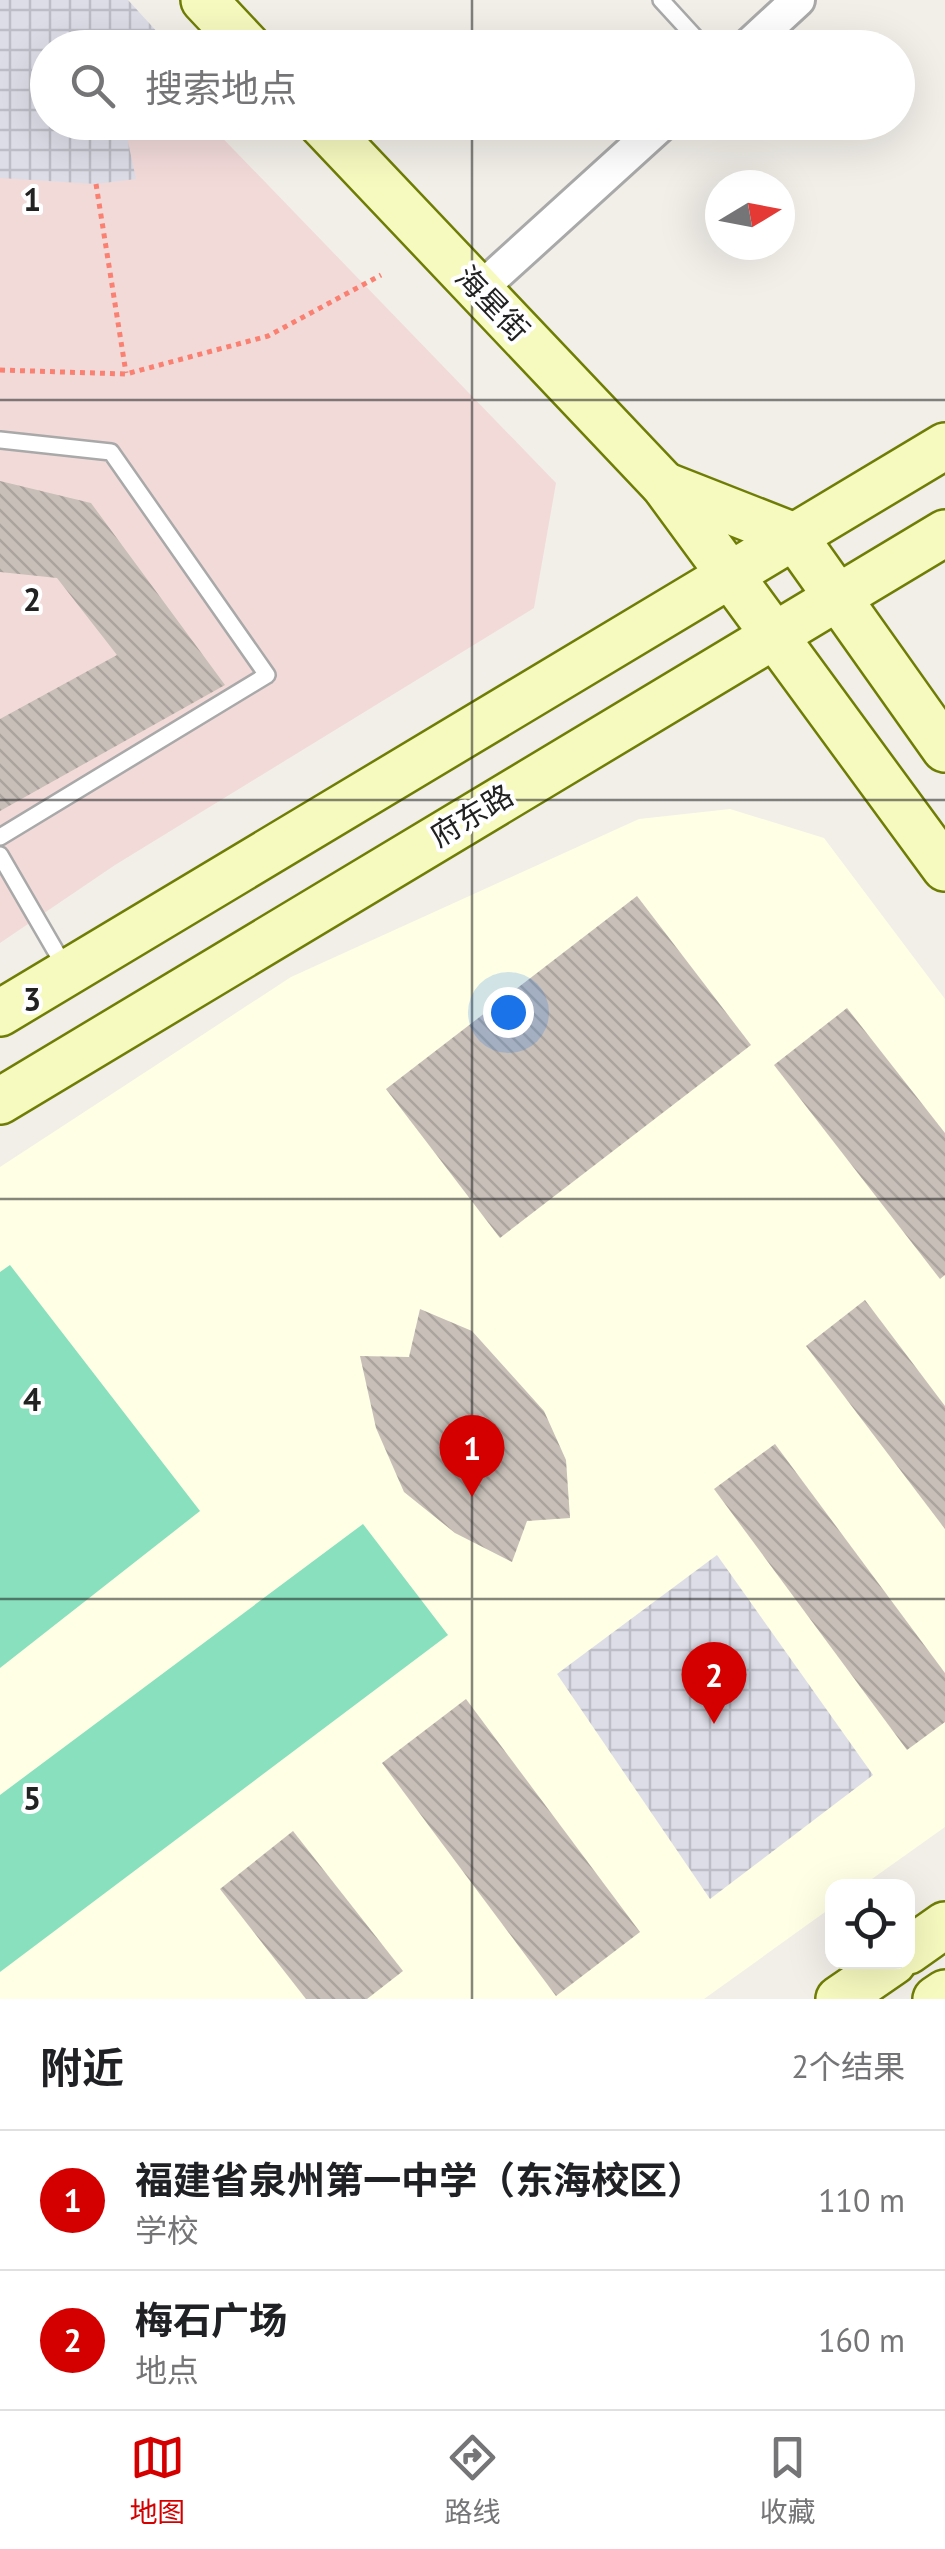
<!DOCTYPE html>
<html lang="zh">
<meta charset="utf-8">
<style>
:root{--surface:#fff;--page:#f6f6f6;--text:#202124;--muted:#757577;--line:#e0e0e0;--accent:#d40000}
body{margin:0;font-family:"PT Sans","Noto Sans SC",sans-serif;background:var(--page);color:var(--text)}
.controls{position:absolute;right:30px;bottom:30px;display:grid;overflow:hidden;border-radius:20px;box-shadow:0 10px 40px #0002}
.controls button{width:90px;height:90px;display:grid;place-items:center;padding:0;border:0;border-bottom:2px solid var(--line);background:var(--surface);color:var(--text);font:50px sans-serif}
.compass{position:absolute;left:705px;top:170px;width:90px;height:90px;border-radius:50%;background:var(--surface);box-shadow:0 10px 40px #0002;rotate:80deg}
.you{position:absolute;left:508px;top:1012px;width:35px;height:35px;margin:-25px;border:8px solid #fff;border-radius:50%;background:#1a73e8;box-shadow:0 0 0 15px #1a73e833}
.badge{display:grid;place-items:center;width:65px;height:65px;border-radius:50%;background:var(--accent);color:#fff;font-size:32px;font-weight:700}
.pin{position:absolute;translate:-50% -82px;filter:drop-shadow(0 2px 5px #0008)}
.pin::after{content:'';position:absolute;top:52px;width:35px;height:30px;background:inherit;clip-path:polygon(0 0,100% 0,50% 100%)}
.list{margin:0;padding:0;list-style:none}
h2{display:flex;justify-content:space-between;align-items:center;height:130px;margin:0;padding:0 40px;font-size:42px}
h2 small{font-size:32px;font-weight:400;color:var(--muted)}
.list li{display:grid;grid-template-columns:65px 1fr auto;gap:30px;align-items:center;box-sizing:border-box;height:140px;padding:0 40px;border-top:2px solid var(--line)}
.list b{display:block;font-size:38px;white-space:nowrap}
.list p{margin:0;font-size:32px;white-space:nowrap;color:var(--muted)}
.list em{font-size:32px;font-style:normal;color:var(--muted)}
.icon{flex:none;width:55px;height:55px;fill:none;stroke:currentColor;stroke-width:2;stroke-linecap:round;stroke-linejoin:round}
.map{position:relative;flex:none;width:945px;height:1999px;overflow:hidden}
.search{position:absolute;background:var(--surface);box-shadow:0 10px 40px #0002;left:30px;right:30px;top:30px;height:110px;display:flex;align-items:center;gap:25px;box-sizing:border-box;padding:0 35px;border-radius:55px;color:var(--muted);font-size:38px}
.sheet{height:410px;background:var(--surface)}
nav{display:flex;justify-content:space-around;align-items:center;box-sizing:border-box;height:140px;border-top:2px solid var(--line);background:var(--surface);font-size:28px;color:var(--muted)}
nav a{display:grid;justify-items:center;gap:5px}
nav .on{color:var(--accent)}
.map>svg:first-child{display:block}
</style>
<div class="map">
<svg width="945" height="1999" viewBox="0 0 945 1999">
<defs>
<pattern id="plaza-grid" width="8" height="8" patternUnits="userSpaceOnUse" patternTransform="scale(2.5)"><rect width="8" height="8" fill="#dddde8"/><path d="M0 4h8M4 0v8" fill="none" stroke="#bdbdc7"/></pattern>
<pattern id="building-back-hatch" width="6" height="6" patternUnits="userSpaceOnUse" patternTransform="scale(2.5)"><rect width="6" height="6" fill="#c7bfb8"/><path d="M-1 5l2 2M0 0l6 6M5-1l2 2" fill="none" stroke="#aba49e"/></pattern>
</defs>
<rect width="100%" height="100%" fill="#f2efe9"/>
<path fill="#f2dad9" d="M0,0L48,48V122L208,123L556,483L534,608L115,865L0,943Z"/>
<path fill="#ffffe5" d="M730,809L824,838L945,999V1827L862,1886H832V1907L704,1999H0V1167L291,977L639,819Z"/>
<g fill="#88e0be">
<path d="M10,1265L200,1511L0,1668V1272Z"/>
<path d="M363,1524L448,1635L0,1972V1795Z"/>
</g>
<g fill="url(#plaza-grid)">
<path d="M0,0H128L171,47L48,48V122L124,123L136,179L96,184L0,178Z"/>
<path d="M717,1555L873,1775L710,1899L557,1674Z"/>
</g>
<g fill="url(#building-back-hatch)">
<path d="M0,481L91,503L225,685L0,811V719L117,655L57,578L0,572Z"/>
<path d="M637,896L751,1045L500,1238L386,1089Z"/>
<path d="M847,1008L945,1133V1275L940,1279L774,1065Z"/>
<path d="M865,1300L945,1406V1529L806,1346Z"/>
<path d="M420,1309L472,1331L544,1411L566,1460L570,1518L527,1521L512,1562L455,1533L404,1492L376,1428L360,1356L409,1357Z"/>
<path d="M775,1444L945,1673V1722L907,1750L714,1489Z"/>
<path d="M466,1699L640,1932L556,1996L382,1763Z"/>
<path d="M293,1831L403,1971L367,1999H306L220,1889Z"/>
</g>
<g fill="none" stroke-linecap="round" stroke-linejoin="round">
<defs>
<g id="lane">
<path d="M661,0L705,48"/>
<path d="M0,440L111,452L267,675L0,837"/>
<path d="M0,855L66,969"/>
</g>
<g id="street">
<path d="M746,48L798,0"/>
<path d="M479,290L664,122"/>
</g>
<g id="secondary">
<path d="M204,0L249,48"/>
<path d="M320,122L664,485L945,868"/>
<path d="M664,485L794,536L945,749"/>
<path d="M0,1013L945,446"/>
<path d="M0,1101L945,533"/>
<path d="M908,1951L945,1925"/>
<path d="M839,1999L893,1962"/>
<path d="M936,1999L945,1993"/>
</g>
</defs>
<use href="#lane" stroke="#a9a9a9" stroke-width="20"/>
<use href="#street" stroke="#a9a9a9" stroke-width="38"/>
<use href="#secondary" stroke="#707d05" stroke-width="50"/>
<g stroke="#fa8072" stroke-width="5" stroke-dasharray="5 5" stroke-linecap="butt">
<path d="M96,184L126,373"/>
<path d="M0,370L126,374L268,336L381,275"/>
</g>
<use href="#lane" stroke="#fff" stroke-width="15"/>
<use href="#street" stroke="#fff" stroke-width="32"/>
<use href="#secondary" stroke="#f7fabf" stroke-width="45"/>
</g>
<path fill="none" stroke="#222" stroke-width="2.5" stroke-opacity="0.55" d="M472,0V48M472,122V1999M0,400H945M0,800H945M0,1199H945M0,1599H945"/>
<g text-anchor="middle" stroke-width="8" stroke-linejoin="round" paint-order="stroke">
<g font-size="30" fill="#222" stroke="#fff">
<text transform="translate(492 304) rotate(46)" y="10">海星街</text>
<text transform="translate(472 816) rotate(-31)" y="10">府东路</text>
</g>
</g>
<g font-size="32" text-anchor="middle" font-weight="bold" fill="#222" stroke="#fff" stroke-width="8" stroke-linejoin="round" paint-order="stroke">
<text x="32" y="211">1</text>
<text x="32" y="611">2</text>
<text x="32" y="1011">3</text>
<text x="32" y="1411">4</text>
<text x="32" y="1810">5</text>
</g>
</svg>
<div class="controls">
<button><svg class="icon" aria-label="locate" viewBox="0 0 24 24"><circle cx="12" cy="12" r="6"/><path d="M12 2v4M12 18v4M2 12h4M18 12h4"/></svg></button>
</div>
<svg class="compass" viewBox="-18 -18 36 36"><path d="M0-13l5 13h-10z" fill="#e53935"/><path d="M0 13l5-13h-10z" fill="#757577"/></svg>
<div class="you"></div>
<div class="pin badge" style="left:472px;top:1497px">1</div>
<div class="pin badge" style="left:714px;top:1724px">2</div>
<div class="search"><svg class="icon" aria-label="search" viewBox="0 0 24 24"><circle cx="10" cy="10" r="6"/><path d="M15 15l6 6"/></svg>搜索地点</div>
</div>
<section class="sheet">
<h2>附近<small>2个结果</small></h2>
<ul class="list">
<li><span class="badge">1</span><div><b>福建省泉州第一中学（东海校区）</b><p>学校</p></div><em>110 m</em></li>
<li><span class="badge">2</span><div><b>梅石广场</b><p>地点</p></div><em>160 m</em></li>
</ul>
</section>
<nav>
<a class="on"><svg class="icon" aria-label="map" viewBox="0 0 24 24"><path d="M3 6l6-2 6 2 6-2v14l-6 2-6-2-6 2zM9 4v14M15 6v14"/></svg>地图</a>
<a><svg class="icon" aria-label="directions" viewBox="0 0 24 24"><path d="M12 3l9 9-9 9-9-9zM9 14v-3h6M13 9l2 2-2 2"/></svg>路线</a>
<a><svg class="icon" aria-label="saved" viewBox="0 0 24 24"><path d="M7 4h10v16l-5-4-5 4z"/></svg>收藏</a>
</nav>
